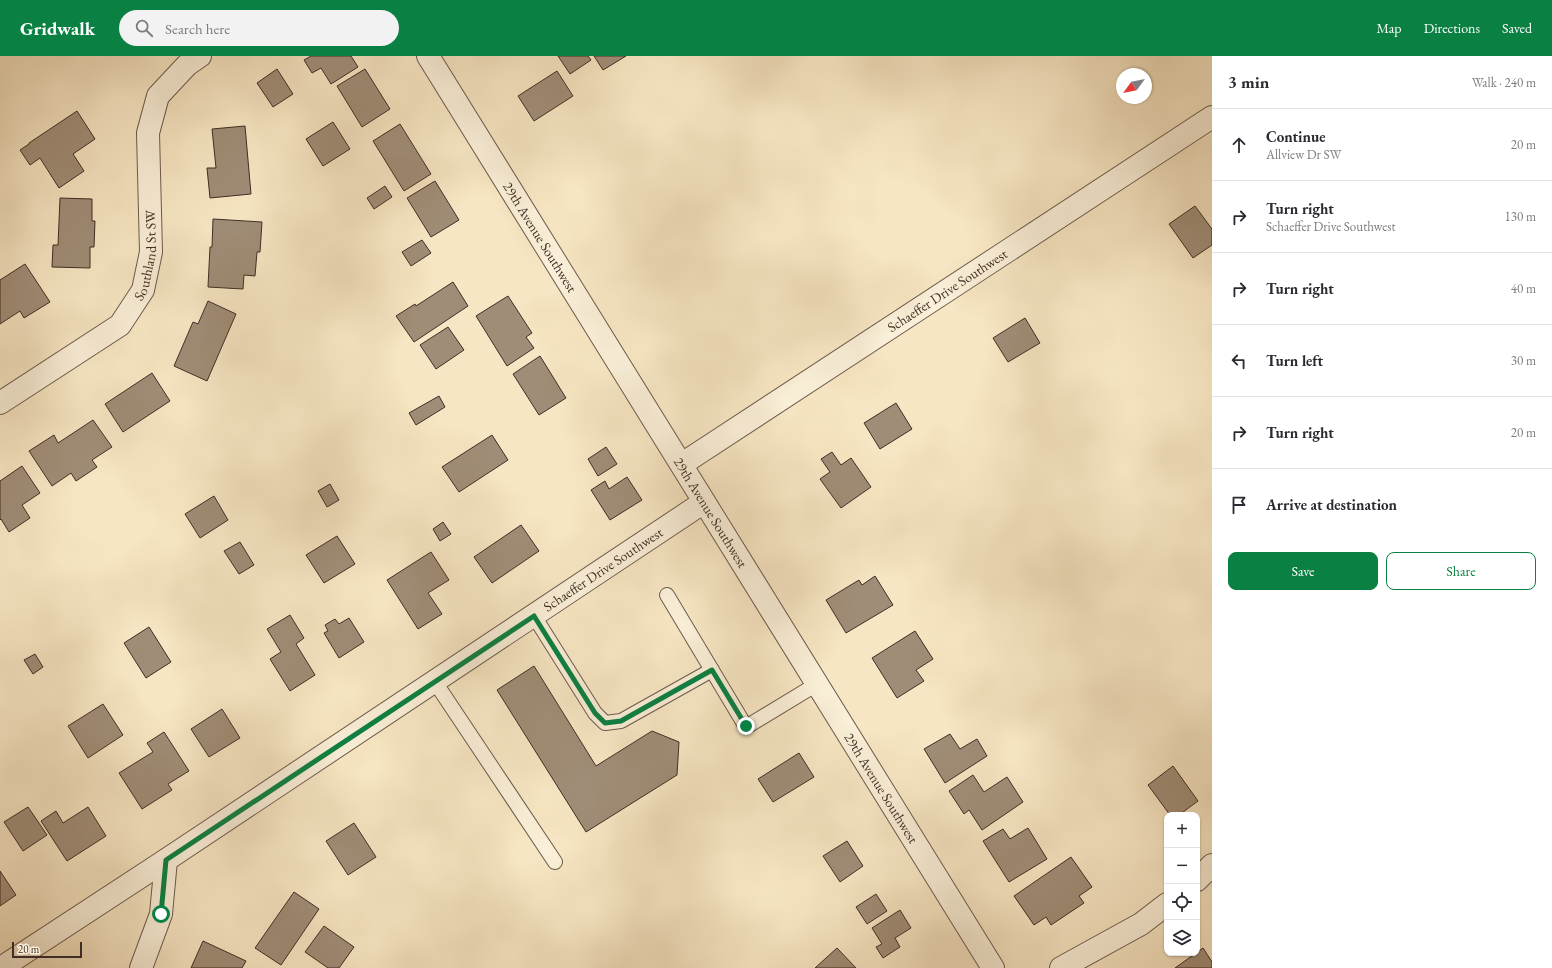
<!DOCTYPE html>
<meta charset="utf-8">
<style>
:root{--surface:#fff;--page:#f2f2f3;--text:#2b2b33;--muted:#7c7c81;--line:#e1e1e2;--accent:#0b8043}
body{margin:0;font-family:"EB Garamond",serif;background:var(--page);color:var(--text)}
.controls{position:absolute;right:12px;bottom:12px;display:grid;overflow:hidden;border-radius:8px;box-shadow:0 1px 3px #0004}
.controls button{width:36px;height:36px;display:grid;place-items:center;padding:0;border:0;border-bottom:1px solid var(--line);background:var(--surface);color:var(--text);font:20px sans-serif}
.compass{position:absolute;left:1116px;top:12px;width:36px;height:36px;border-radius:50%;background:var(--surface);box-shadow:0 1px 3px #0004;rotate:237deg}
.scale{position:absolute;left:12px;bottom:10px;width:70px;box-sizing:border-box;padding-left:4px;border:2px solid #412d25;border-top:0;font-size:11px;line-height:14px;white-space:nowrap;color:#412d25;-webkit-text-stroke:3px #faefd8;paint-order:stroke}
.stop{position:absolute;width:12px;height:12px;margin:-9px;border:3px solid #0b8043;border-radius:50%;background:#fff}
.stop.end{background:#0b8043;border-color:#fff;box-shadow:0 1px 4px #0008}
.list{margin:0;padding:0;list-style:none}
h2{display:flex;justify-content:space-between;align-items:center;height:52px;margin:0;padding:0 16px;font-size:17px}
h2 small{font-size:13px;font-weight:400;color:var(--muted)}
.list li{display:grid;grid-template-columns:26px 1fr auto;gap:12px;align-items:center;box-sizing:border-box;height:72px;padding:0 16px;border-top:1px solid var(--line)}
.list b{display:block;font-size:15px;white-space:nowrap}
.list p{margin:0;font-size:13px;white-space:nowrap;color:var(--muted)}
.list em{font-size:13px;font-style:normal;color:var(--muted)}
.actions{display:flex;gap:8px;padding:12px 16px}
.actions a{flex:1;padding:9px 0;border:1px solid var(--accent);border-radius:8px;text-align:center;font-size:14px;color:var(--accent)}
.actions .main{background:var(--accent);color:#fff}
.icon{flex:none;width:22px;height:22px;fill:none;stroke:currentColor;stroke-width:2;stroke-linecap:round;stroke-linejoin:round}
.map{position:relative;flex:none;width:1212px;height:912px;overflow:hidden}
header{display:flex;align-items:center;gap:24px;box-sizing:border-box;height:56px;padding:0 20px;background:var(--accent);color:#fff}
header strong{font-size:19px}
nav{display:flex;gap:22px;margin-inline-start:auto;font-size:14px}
.search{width:280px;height:36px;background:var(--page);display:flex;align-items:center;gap:10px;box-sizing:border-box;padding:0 14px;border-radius:22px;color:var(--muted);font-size:15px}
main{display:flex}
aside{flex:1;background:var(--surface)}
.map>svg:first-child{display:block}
</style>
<header>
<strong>Gridwalk</strong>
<div class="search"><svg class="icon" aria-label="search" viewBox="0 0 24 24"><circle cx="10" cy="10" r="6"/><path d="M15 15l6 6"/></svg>Search here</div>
<nav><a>Map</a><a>Directions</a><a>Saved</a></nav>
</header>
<main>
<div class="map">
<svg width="1212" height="912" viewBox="0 0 1212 912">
<rect width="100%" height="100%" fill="#f7e6c3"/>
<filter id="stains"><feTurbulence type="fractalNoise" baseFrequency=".005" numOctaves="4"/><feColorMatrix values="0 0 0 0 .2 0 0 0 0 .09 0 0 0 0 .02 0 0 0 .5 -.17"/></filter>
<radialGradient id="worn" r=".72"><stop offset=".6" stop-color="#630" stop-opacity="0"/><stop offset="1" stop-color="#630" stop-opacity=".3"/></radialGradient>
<g fill="#a08d77" stroke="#412d25">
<path d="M311,0H351L358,11L331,28L321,12L312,17L304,4Z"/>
<path d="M558,0H588L591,4L570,18Z"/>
<path d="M594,0H626L603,14Z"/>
<path d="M277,13L293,38L273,51L257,27Z"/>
<path d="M365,13L390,53L362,71L337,30Z"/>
<path d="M557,15L573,40L534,65L518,40Z"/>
<path d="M77,55L95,83L73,98L84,115L59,132L40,102L30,109L20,94L29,88V87Z"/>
<path d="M333,66L350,93L323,110L306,83Z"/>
<path d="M400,68L431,118L404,135L373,85Z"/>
<path d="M245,70L251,138L210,142L207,112H216L212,73Z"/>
<path d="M435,125L459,164L431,181L407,142Z"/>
<path d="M385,130L392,141L374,153L367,142Z"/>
<path d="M60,142L92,143V165H95L94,191H90V212L52,211L53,189H58Z"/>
<path d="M1195,150L1212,173V189L1193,202L1169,168Z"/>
<path d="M213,163L262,166L260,196H257L255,220L244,219L243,233L208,231L210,191H212Z"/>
<path d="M422,184L431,197L411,210L402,196Z"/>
<path d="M25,208L50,246L24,262L20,255L0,268V224Z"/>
<path d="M453,226L468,250L414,286L396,260L415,248L416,250Z"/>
<path d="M508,240L532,277L526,281L534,292L507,310L476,260Z"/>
<path d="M208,245L236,258L207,325L174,310L193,266L198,268Z"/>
<path d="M1025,262L1040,287L1008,306L993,282Z"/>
<path d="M448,271L464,294L436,313L420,289Z"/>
<path d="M540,300L566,342L539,359L513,318Z"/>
<path d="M152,317L170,345L123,376L105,348Z"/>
<path d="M439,340L445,351L416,369L409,357Z"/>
<path d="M896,347L912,373L880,393L864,367Z"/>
<path d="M93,364L112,391L92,404L97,411L76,425L71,417L52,430L29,395L54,379L58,387Z"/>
<path d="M492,379L508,404L459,436L442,411Z"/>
<path d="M606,391L617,408L598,420L588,403Z"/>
<path d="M832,396L841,409L851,402L871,431L841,452L820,423L830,416L821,403Z"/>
<path d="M22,410L40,437L22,449L30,462L9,476L1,463L0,464V425Z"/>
<path d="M627,421L642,444L610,464L591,434L605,425L609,433Z"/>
<path d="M330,428L339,444L327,451L318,435Z"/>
<path d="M214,440L228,464L200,482L185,458Z"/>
<path d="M443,466L451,478L440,485L433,473Z"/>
<path d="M521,469L539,495L492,527L474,501Z"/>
<path d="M337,480L355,508L324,527L306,499Z"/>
<path d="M240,486L254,509L239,518L224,495Z"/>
<path d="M431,496L449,524L428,537L442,558L418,573L387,524Z"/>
<path d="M875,520L893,549L846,577L826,544L859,524L862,529Z"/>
<path d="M290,559L304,582L296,588L315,619L290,635L270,603L281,596L267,573Z"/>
<path d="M349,562L364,586L339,602L324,577L328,575L325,569L335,563L339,568Z"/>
<path d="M149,571L171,606L146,622L124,587Z"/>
<path d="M915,575L933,603L916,614L924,625L897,642L872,602Z"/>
<path d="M35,598L43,611L33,618L24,604Z"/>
<path d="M534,610L596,710L652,675L679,686L677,719L586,776L497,634Z"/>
<path d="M103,648L123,679L88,702L68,670Z"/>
<path d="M222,653L240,682L209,701L191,673Z"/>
<path d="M164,676L189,715L168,728L172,734L142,753L119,717L153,696L147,687Z"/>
<path d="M950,678L960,693L977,683L987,700L945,727L924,693Z"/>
<path d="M799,697L814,721L773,746L758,723Z"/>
<path d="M1173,710L1198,745L1179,759H1170L1148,729Z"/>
<path d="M973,719L984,736L1007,721L1023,746L982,774L969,754L964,758L949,735Z"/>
<path d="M28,751L47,779L23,795L4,766Z"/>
<path d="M88,751L106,780L67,805L41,765L56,755L63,767Z"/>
<path d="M354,767L376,801L348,819L326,785Z"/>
<path d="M1028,772L1047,803L1009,826L983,785L1003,773L1010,783Z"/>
<path d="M847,785L863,810L840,826L823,800Z"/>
<path d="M1071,801L1092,831L1079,840L1084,847L1051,869L1046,861L1034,869L1014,840Z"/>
<path d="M0,815L16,839L0,850Z"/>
<path d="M294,836L319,853L281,909L255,892Z"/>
<path d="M876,838L887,855L867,868L856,851Z"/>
<path d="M900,854L911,872L895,882L900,891L883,902L876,891L882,888L872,872Z"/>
<path d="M324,870L354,891L339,912H328L305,896Z"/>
<path d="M203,885L246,905L242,912H191Z"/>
<path d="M837,892L856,912H815Z"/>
<path d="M1203,892L1212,906V912H1175Z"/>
</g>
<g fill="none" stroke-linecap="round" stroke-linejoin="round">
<defs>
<g id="lane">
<path d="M667,539L746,671L817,628"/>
<path d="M534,560L595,657L605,667L621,665L712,614"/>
<path d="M435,626L555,806"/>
</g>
<g id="street">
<path id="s1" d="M428,0L993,912"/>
<path id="s2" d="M0,347L120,269L143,234L151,196L148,77L158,40L187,9L200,0"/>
<path id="s3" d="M682,408L1212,61"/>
<path d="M1197,824L1212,809"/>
<path id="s4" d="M1,912L166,804L704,446"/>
<path d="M141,912L161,858L166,804"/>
<path d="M1061,912L1141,868L1167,848"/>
</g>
</defs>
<use href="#lane" stroke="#6e5b4c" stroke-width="16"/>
<use href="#street" stroke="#6e5b4c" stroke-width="24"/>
<use href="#lane" stroke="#faefd8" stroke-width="14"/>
<use href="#street" stroke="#faefd8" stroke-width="22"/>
</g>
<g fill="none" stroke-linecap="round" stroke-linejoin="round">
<path stroke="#0b8043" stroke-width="5" d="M161,858L166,804L534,560L595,657L605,667L621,665L712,614L746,670"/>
</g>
<g text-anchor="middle" stroke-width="3.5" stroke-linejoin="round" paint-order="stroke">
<g font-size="14" fill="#412d25" stroke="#faefd8">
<text dy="5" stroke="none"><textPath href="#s1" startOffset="213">29th Avenue Southwest</textPath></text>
<text dy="5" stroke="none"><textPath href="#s2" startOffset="220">Southland St SW</textPath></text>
<text dy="5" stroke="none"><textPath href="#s3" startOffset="317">Schaeffer Drive Southwest</textPath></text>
<text dy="5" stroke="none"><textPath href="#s1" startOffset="537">29th Avenue Southwest</textPath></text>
<text dy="5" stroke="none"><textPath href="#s4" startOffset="722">Schaeffer Drive Southwest</textPath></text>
<text dy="5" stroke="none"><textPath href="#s1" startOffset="861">29th Avenue Southwest</textPath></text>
</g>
</g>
<rect width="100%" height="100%" filter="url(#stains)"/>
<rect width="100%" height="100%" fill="url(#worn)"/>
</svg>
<div class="controls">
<button>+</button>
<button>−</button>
<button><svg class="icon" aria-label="locate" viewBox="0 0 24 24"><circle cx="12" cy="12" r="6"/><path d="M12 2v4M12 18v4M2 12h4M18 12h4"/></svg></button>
<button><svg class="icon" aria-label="layers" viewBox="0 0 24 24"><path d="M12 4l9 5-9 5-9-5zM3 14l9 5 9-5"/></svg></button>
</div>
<svg class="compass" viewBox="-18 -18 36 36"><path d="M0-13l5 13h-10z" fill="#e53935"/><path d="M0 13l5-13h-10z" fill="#7c7c81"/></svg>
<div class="scale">20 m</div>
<div class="stop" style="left:161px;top:858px"></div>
<div class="stop end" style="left:746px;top:670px"></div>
</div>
<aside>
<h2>3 min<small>Walk · 240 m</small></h2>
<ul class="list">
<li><svg class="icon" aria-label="ahead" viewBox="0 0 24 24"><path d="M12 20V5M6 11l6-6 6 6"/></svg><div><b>Continue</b><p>Allview Dr SW</p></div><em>20 m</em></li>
<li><svg class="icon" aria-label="right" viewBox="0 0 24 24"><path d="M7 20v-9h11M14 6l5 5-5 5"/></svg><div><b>Turn right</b><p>Schaeffer Drive Southwest</p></div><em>130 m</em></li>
<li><svg class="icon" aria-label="right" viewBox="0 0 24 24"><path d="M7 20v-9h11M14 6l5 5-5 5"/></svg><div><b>Turn right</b></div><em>40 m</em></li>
<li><svg class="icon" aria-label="left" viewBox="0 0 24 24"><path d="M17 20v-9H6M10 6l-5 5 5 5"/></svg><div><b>Turn left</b></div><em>30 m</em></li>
<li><svg class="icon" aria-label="right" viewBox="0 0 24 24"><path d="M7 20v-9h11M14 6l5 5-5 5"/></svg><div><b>Turn right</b></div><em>20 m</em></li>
<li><svg class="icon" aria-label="arrive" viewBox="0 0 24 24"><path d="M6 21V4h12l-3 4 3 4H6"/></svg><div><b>Arrive at destination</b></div></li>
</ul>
<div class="actions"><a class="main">Save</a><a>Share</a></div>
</aside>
</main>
